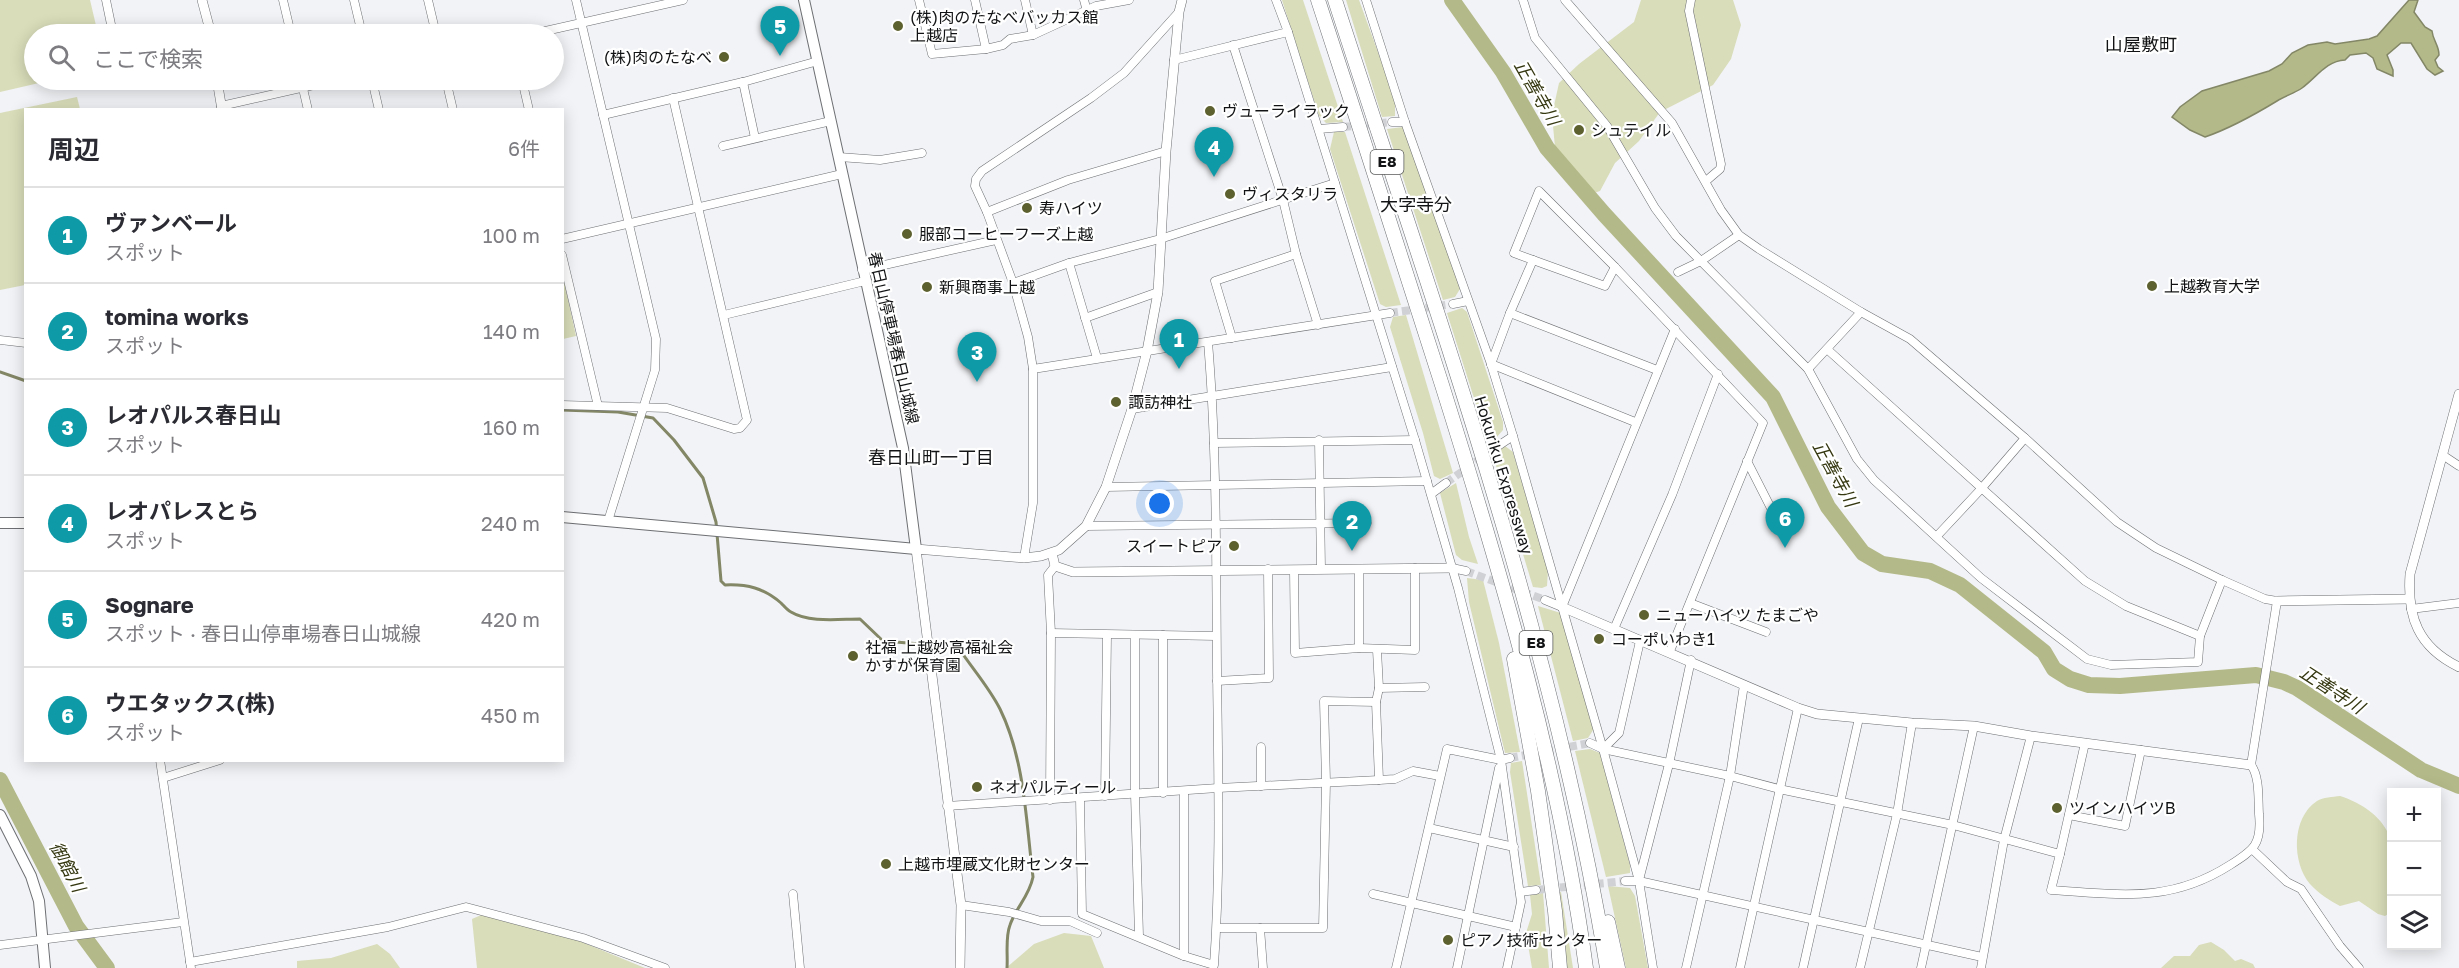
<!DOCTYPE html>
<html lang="ja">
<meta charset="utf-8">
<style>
:root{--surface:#fff;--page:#f7f7f7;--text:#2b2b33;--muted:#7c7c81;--line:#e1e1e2;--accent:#111827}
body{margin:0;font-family:"Golos Text","Noto Sans JP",sans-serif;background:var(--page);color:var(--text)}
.controls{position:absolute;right:18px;bottom:18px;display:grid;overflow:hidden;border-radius:0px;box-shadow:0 3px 15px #0003}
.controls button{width:54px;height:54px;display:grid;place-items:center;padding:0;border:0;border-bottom:2px solid var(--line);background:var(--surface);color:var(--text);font:30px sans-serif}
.you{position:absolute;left:1160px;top:504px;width:21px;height:21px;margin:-15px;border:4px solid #fff;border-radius:50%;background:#1a73e8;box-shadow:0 0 0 9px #1a73e833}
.badge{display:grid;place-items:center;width:39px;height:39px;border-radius:50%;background:var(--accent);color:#fff;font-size:20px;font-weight:700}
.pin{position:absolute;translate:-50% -50px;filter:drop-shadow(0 2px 3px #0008)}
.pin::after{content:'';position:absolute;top:32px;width:21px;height:18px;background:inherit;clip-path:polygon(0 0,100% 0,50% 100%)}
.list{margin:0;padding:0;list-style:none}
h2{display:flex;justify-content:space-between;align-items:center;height:78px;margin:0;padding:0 24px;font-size:26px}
h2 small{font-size:20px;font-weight:400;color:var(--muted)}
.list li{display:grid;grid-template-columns:39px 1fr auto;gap:18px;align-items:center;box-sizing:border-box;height:96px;padding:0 24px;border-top:2px solid var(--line)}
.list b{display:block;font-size:22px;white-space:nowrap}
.list p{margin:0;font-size:20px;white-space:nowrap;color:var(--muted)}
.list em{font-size:20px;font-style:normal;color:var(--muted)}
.icon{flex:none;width:33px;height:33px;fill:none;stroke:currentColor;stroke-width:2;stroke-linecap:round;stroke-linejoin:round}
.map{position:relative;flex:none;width:2459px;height:968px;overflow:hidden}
.search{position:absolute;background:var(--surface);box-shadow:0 3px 15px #0003;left:24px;top:24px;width:540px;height:66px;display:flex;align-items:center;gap:15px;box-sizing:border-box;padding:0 21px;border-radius:33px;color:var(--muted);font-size:22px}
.panel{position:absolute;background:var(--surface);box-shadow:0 3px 15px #0003;left:24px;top:108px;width:540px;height:654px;border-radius:0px}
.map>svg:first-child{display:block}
</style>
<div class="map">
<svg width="2459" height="968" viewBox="0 0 2459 968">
<rect width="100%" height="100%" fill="#f1f3f6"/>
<g fill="#d9ddb9">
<path d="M0,0H90L98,34H34V80H52L0,92Z"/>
<path d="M1282,0H1303L1343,122L1326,123L1319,116Z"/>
<path d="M1346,0H1359L1395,99V116L1382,117Z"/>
<path d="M1641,0H1733L1741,25L1731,59L1713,85L1660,112L1639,141L1615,163L1600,191L1591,194L1580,195L1567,176L1555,147L1552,115L1559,83L1579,64L1634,22Z"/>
<path d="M77,97L80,109L26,110L25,285L0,290V113Z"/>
<path d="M1403,127L1409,132L1460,289L1455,297L1443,300L1387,129Z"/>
<path d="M1334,132H1345L1401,305L1386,307L1380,304L1330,149Z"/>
<path d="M563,276L576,336L563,339H562Z"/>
<path d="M1462,308L1467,312L1503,422V430L1495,439H1487L1447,313Z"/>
<path d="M1406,315L1453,473L1440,479L1434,476L1423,433L1390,327L1393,317Z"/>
<path d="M1505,446L1513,452L1548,570L1547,586L1542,588L1533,587L1493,456Z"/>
<path d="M1456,483L1469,537L1478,564L1462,560L1456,555L1440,493Z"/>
<path d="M1467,578L1483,580L1499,643L1520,752L1505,753L1469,602Z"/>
<path d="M1538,606L1564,614L1595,727L1588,738L1573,741Z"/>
<path d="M1590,749L1600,753L1630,865V873L1606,877L1575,751Z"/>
<path d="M1522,761L1541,885L1528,886L1510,772L1511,763Z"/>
<path d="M2340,796C2361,803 2381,815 2390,837L2391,912L2385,916L2378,914L2359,901L2340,906C2329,900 2319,894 2310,884C2292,863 2291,818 2317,801C2323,797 2333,797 2340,796Z"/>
<path d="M1608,886L1630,888L1635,896L1648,968H1626Z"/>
<path d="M1557,892H1561L1573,968H1564Z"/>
<path d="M1543,893L1549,968H1532L1526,933L1532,914L1530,895Z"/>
<path d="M486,913L577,940L645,968H477L472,919Z"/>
<path d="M1064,933L1091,936L1104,968H1006L1034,944Z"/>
<path d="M2211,942L2224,950L2235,961L2241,959L2253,964L2255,968H2161L2174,956H2190L2199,945Z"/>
<path d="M377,944L390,954L400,968H297V961L331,958Z"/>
</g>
<path fill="#b4b989" stroke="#838766" stroke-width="1.5" d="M2409,0H2418L2414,12L2425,27L2432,31C2433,41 2439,45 2439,55L2435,60L2438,67L2443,71L2435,75L2427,69L2411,43H2401L2387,55L2393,70V76L2377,69L2373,58L2366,53L2350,55L2345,60C2326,61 2317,77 2302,88C2295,93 2285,96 2277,101C2254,115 2231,128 2205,137L2190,130L2172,117L2180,107L2202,91L2269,71L2282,64L2292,53L2308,45L2327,42L2335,44L2369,39L2377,36Z"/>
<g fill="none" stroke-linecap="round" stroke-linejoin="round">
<g stroke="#838766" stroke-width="3">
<path d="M0,372L26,381"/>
<path d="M562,410L618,412L653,418L674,440L703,478L716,522L721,581L725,585C747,584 764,588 781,603C784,606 787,610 791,612C809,623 839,619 860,619L883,641L958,647C971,667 989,687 1000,709C1025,760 1026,822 1033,877C1029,897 1016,907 1010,925C1005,938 1008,954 1007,968"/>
</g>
<g stroke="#b4b989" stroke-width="16">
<path d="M1452,0L1503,72L1547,148L1604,214L1773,397L1828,507L1863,553L1882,564L1930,571L1960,585L2044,652L2054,669L2070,679L2089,685L2120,686L2256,675L2284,682L2297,688L2421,770L2459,786"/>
<path d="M0,780L76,926L107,968"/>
</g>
<g stroke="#d0d1d4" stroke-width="8" stroke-dasharray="8 4" stroke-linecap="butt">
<path d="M1343,127L1392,122"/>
<path d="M1390,313L1453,304"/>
<path d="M1446,483L1498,446"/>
<path d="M1466,571L1545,600"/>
<path d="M1510,758L1590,743"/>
<path d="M1536,890L1625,881"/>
</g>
<defs>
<g id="minor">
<path d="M106,0L113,34"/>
<path d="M283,0L291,34"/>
<path d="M354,0L362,34"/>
<path d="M428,0L436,34"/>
<path d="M576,0L656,339L655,370L608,521"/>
<path d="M919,0L932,54L986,49L1003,45L1010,39L1033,35L1096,6L1129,0"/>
<path d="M975,0L986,49"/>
<path d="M1025,0L1033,35"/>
<path d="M1084,0L1087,11"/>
<path d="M1276,0L1288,32L1415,440L1458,588L1501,760L1521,902L1507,968"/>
<path d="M1366,0L1405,122L1491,364L1513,436L1603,749L1639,881L1653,968"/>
<path d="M1523,0L1535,38L1607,126L1655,208L1676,236L1808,369L1857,459L1874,480L1981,578L2087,659L2111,665L2198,662L2200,636L2222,580"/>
<path d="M1565,0L1672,123L1721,210L1739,235L1759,249L1861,312L1910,339L2025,438L2117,522L2156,548L2222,580L2265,599L2277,601L2251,765C2260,777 2258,799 2259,814C2262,844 2254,850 2230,865C2169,904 2119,894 2051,890L2060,854L1953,825L1779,789L1730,776L1603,749L1590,743"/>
<path d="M1691,0L1689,11L1721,164L1720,169L1706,181"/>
<path d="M532,34L683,0"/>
<path d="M1233,45L1283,200L1296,254L1318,325"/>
<path d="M1174,60L1288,32"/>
<path d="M301,80L308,110"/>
<path d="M372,80L379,110"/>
<path d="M446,80L453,110"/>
<path d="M522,80L529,110"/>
<path d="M743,82L755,138"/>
<path d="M221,106L336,80"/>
<path d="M603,115L743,82L818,61"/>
<path d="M1392,122H1405"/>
<path d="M1319,129L1343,127"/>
<path d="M723,146L831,121"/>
<path d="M839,157L880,160L922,153"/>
<path d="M987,212L1068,180L1166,151"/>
<path d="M562,239L842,174"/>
<path d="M562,255L598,406"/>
<path d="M1533,260L1605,286L1615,267"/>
<path d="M1069,263L1097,358"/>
<path d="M862,270L996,240"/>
<path d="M1678,272L1701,261L1739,235"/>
<path d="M1013,283L1069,263L1160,239L1335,183"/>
<path d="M1453,304L1468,301"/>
<path d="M1510,313L1657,370"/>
<path d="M724,315L865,281"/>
<path d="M1085,318L1158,292"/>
<path d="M1232,338L1215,281L1296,254"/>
<path d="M0,340L26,343"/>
<path d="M1828,350L2085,581L2126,606L2200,636"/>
<path d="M1491,364L1510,313L1533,260L1514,253L1539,191L1615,267L1763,423L1670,651"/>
<path d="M1491,364L1635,422"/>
<path d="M1033,369L1390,313"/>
<path d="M1808,369L1861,312"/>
<path d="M562,405L667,408L734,429L740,428L747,420L673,98"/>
<path d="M1132,409L1392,367"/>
<path d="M1319,440L1321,569"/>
<path d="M1214,443L1415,440"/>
<path d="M1498,446L1513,436"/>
<path d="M2444,456L2459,466"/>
<path d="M1747,461L1777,520"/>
<path d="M1106,487L1427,481"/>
<path d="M1431,494L1446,483"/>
<path d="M1086,526L1367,523"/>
<path d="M1937,536L1981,489L2025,438"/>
<path d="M1024,558L1033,503V369L1028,337L1013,283L987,212L975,186L976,179L982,171L1091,98L1124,73L1179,12"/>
<path d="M1452,568L1466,571"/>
<path d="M1359,569V648"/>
<path d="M1294,570L1295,653L1359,648L1415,650V568"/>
<path d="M1545,600L1562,607"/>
<path d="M1690,603L1766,632"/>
<path d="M1562,607L1675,329"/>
<path d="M2411,609L2459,603"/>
<path d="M1614,629L1672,495L1718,374"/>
<path d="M1051,633L1216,636"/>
<path d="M1163,635V793"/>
<path d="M1135,636V794L1139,936"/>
<path d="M1377,650L1379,688L1376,702L1379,780"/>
<path d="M1217,681L1269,678L1268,569"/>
<path d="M1379,688L1425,687"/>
<path d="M1603,749L1619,733L1640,641"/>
<path d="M160,760L191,968"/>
<path d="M163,778L220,760"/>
<path d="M1261,786V747"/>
<path d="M1105,796L1107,635"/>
<path d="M1080,798L1082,914L1184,956L1214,965C1221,866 1218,767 1217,669C1216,560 1217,450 1208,342"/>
<path d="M1050,800L1051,633L1048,575L1055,566"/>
<path d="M947,806L1218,788L1379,780L1395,779L1413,771L1440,776"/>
<path d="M2069,815L2125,826L2141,750"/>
<path d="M1429,828L1514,847"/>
<path d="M2253,850L2287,882L2301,889L2340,946L2359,968"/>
<path d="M2060,854L2085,743"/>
<path d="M1639,880L1669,764L1691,660"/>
<path d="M1625,881H1639L1982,957"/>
<path d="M1520,892L1536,890"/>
<path d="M793,894L800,968"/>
<path d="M1373,894L1516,927"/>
<path d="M961,905L1009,912L1041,921H1070L1097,933"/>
<path d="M1217,928H1323L1326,782L1324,701L1376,702"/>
<path d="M1260,928L1263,968"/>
<path d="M0,945L183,922"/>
<path d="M1184,956V791"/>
<path d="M190,962L388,927L466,907L583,938L665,968"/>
<path d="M1396,968L1447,749L1501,760L1510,758"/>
<path d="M1457,968L1499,768"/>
<path d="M1686,968L1730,776L1744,685"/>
<path d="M1740,968L1798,708"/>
<path d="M1803,968L1859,718"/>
<path d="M1860,968L1897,814L1912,723"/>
<path d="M1921,968L1974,726"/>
<path d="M1981,968L2004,840L2031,736"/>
</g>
<g id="tertiary">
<path d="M202,0L211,34"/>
<path d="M217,80L222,110"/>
<path d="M2459,394L2410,574C2407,617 2418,647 2459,667"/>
<path d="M1052,553L1055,566L1073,572L1452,568"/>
<path d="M2277,601L2409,599"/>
<path d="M1562,607L1798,708L1817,714L1912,723L1974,726L2031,736L2251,765"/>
<path d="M960,968L961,905L916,549L1024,558L1041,556L1059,550L1086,526L1106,487L1132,409L1147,351L1158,292L1166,151L1179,12L1182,0"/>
</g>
<g id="secondary">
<path d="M562,517L916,549L903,448L804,0"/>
<path d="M0,523H26"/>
<path d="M0,815L31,876L39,901L45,968"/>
</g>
<g id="motorway">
<path d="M1318,0C1360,128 1401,256 1442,385C1502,576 1559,769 1586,968"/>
<path d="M1335,0C1438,318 1553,637 1607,968"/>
<path d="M1514,659L1538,791L1555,911L1560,968"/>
<path d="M1608,922L1618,968"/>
</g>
</defs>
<use href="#minor" stroke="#6d6f72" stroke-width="9"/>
<use href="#tertiary" stroke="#6d6f72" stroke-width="10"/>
<use href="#secondary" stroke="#6d6f72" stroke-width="12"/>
<use href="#motorway" stroke="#6d6f72" stroke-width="15"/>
<use href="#minor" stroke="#fff" stroke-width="8"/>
<use href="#tertiary" stroke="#fff" stroke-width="9"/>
<use href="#secondary" stroke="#fff" stroke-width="10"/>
<use href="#motorway" stroke="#fff" stroke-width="14"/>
</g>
<g fill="#5d612f" stroke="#fff" stroke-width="2">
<circle cx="898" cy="26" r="6"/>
<circle cx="724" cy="57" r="6"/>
<circle cx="1210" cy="111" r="6"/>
<circle cx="1579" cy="130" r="6"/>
<circle cx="1230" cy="194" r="6"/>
<circle cx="1027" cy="208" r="6"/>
<circle cx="907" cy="234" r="6"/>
<circle cx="2152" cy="286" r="6"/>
<circle cx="927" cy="287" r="6"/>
<circle cx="1116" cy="402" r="6"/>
<circle cx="1234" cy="546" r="6"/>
<circle cx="1644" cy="615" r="6"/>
<circle cx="1599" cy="639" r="6"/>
<circle cx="853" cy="656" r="6"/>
<circle cx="977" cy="787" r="6"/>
<circle cx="2057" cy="808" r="6"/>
<circle cx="886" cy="864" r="6"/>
<circle cx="1448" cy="940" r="6"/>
</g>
<g text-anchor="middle" stroke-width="4.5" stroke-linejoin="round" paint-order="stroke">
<g fill="#fff" stroke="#595a5a" stroke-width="1.5">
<rect x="1370.5" y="150" width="33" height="24" rx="4.5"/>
<rect x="1519.5" y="631" width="33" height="24" rx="4.5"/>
</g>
<g font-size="15" font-weight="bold" fill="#121314">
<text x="1387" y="167">E8</text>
<text x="1536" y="648">E8</text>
</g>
<g font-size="16" fill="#121314" stroke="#fff" text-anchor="start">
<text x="910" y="23">(株)肉のたなべバッカス館<tspan x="910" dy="18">上越店</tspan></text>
<text x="712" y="63" text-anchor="end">(株)肉のたなべ</text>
<text x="1222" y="117">ヴューライラック</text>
<text x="1591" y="136">シュテイル</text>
<text x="1242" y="200">ヴィスタリラ</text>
<text x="1039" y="214">寿ハイツ</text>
<text x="919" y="240">服部コーヒーフーズ上越</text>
<text x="2164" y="292">上越教育大学</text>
<text x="939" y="293">新興商事上越</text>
<text x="1128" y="408">諏訪神社</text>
<text x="1222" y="552" text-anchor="end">スイートピア</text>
<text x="1656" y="621">ニューハイツ たまごや</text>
<text x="1611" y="645">コーポいわき1</text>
<text x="865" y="653">社福 上越妙高福祉会<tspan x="865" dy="18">かすが保育園</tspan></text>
<text x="989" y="793">ネオパルティール</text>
<text x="2069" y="814">ツインハイツB</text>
<text x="898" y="870">上越市埋蔵文化財センター</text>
<text x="1460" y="946">ピアノ技術センター</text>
</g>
<g font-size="16" fill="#121314" stroke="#fff">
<text transform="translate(894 338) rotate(77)" y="6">春日山停車場春日山城線</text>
<text transform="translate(1504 475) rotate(73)" y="6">Hokuriku Expressway</text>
</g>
<g font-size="18" fill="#121314" stroke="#fff">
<text x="2141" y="51">山屋敷町</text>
<text x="1416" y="211">大字寺分</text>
<text x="931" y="464">春日山町一丁目</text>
</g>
<g font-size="18" font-style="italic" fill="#353811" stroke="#fff">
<text transform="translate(1537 93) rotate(60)" y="6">正善寺川</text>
<text transform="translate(1835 474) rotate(61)" y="6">正善寺川</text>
<text transform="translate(2332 690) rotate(33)" y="6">正善寺川</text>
<text transform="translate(67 867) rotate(62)" y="6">御館川</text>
</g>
</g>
</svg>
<div class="controls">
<button>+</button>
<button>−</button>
<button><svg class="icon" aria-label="layers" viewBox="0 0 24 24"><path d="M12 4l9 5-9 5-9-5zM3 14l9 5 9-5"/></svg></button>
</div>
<div class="you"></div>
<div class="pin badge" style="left:1179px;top:369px;background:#0f9aa8">1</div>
<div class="pin badge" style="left:1352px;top:551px;background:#0f9aa8">2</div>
<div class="pin badge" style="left:977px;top:382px;background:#0f9aa8">3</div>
<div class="pin badge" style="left:1214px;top:177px;background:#0f9aa8">4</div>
<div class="pin badge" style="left:780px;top:56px;background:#0f9aa8">5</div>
<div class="pin badge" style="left:1785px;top:548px;background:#0f9aa8">6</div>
<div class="search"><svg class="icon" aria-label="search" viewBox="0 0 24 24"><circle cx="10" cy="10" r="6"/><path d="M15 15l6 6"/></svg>ここで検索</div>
<section class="panel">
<h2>周辺<small>6件</small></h2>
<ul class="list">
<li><span class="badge" style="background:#0f9aa8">1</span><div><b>ヴァンベール</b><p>スポット</p></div><em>100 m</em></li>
<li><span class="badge" style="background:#0f9aa8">2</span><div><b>tomina works</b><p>スポット</p></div><em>140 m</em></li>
<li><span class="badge" style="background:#0f9aa8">3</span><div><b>レオパルス春日山</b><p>スポット</p></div><em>160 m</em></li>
<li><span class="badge" style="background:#0f9aa8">4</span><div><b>レオパレスとら</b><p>スポット</p></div><em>240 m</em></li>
<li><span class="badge" style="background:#0f9aa8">5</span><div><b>Sognare</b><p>スポット · 春日山停車場春日山城線</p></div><em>420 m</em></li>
<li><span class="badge" style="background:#0f9aa8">6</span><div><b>ウエタックス(株)</b><p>スポット</p></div><em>450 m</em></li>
</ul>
</section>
</div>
